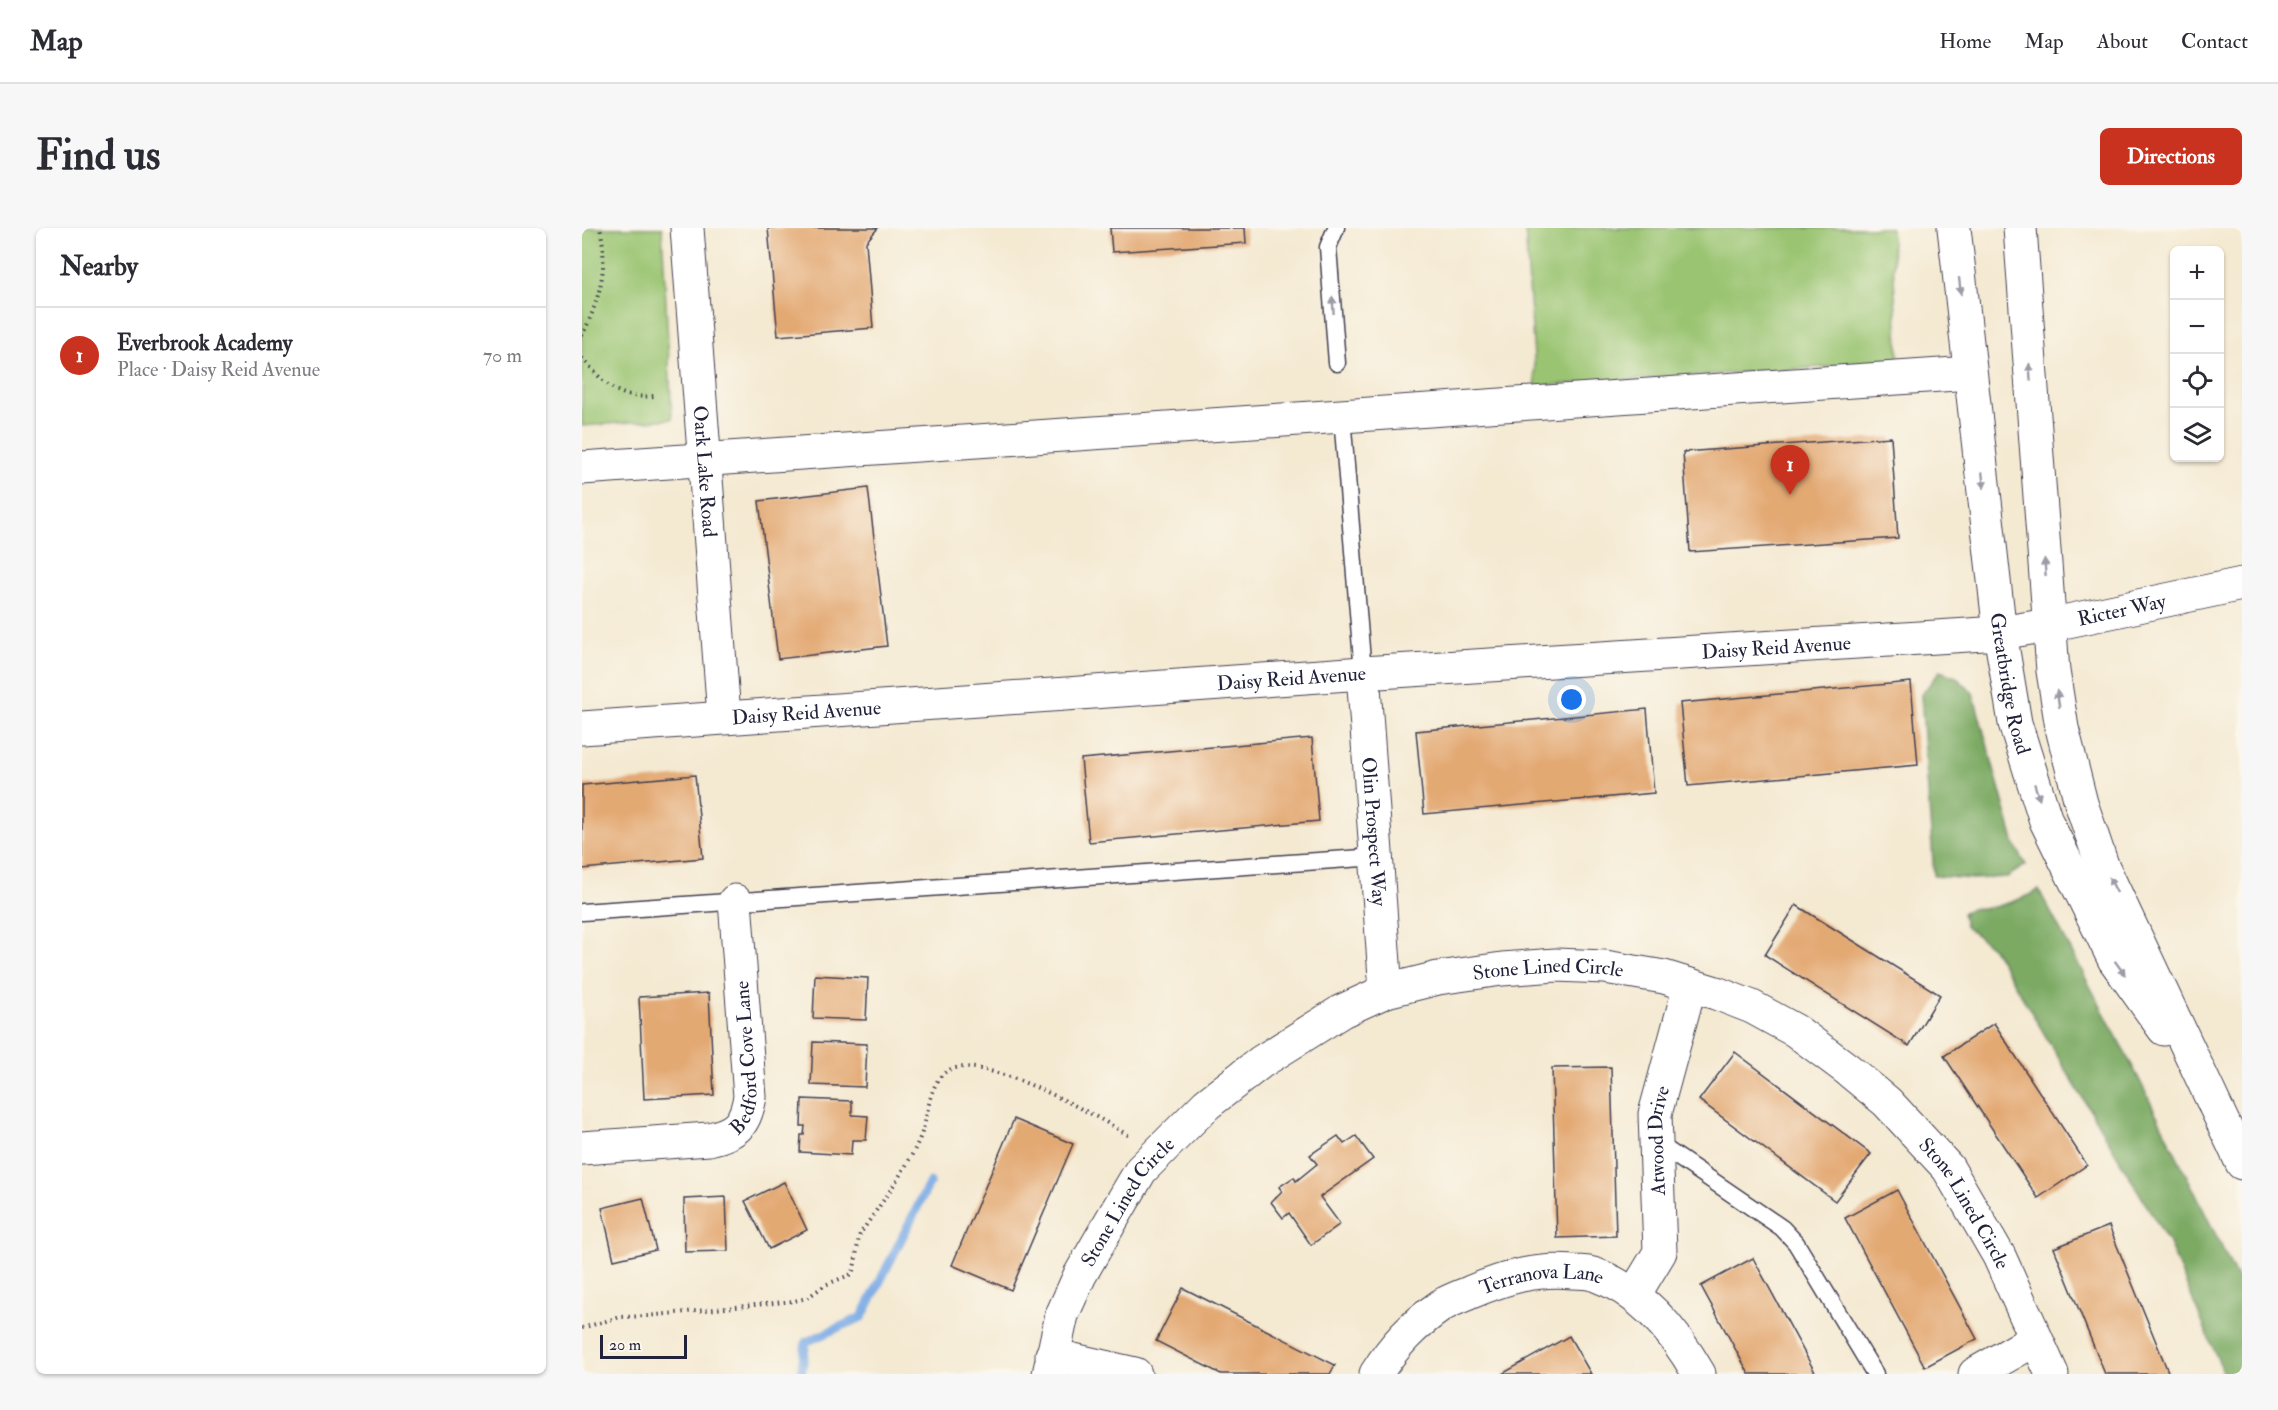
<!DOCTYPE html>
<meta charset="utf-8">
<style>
:root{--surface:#fff;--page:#f7f7f7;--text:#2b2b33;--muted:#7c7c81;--line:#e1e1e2;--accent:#c8321e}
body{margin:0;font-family:"IM FELL Double Pica",serif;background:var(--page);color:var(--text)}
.controls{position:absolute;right:18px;top:18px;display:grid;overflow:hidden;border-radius:9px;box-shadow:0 2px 4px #0004}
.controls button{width:54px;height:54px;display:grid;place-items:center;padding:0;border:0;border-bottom:2px solid var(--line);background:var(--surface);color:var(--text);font:30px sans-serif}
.scale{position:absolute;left:18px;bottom:15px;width:87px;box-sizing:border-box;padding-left:6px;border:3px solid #22223b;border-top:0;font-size:16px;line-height:21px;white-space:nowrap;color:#22223b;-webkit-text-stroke:4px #fbf7ec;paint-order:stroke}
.you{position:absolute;left:990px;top:472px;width:21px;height:21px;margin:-15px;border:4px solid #fff;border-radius:50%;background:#1a73e8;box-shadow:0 0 0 9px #1a73e833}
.badge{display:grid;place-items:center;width:39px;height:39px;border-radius:50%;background:var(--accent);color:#fff;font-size:20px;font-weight:700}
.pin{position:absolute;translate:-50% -50px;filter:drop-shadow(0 2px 3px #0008)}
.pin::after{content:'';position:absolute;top:32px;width:21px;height:18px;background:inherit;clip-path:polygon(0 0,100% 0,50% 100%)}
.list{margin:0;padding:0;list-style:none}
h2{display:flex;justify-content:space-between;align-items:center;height:78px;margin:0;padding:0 24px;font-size:26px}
h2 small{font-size:20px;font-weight:400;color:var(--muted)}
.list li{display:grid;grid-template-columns:39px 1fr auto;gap:18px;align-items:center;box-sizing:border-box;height:96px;padding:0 24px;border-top:2px solid var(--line)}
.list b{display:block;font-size:22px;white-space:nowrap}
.list p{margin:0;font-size:20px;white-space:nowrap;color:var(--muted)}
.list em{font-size:20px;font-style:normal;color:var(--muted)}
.icon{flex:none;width:33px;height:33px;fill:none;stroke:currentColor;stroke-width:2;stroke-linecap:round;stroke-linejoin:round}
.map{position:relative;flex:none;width:1660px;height:1146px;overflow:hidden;border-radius:9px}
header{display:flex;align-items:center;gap:36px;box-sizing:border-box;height:84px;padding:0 30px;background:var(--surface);border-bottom:2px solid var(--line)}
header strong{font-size:28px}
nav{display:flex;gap:33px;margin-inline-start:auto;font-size:21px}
.intro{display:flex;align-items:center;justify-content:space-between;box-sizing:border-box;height:144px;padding:0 36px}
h1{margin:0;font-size:42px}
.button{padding:15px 27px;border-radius:9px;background:var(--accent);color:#fff;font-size:21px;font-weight:700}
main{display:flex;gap:36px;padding:0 36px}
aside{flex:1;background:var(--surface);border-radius:9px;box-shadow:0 2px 4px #0004}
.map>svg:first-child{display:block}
</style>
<header>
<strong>Map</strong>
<nav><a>Home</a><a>Map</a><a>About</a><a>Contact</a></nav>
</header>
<div class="intro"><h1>Find us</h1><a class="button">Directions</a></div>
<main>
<aside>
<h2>Nearby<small></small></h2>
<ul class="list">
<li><span class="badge">1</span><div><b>Everbrook Academy</b><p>Place · Daisy Reid Avenue</p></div><em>70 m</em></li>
</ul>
</aside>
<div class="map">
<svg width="1660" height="1146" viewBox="0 0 1660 1146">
<rect width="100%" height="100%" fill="#fbf7ec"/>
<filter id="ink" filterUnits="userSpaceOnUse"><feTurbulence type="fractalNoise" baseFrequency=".0167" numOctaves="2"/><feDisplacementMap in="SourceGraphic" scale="12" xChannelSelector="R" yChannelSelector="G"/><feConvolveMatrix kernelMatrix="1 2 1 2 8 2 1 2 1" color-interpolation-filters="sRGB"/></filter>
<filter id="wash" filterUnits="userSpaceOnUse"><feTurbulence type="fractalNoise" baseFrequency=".008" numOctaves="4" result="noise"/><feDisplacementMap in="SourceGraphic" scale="24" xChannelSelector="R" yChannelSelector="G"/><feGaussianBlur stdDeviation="1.35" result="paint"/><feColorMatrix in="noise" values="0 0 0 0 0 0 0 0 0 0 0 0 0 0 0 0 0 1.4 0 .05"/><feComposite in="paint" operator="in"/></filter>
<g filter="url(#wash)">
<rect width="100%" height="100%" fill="#f4e9d1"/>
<g fill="#9ac471" stroke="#5e7356" stroke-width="1.5">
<path d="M0,0H80L90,191L0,198Z"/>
<path d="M943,0H1309L1317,134L954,158Z"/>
</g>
<g fill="#7baa63" stroke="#4e664f" stroke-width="1.5">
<path d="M1358,443L1374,449L1391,465L1433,617L1444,637L1425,649L1391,651L1352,648L1339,467Z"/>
<path d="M1457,662L1556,849L1660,1060V1146H1642L1586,1013L1411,720L1383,698L1380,685C1391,678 1400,681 1412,679C1429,675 1442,670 1457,662Z"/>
</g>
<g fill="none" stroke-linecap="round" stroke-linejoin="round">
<path stroke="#7aabe5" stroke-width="9" d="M219,1146L224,1114L280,1089L348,954"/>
</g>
<g id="blocks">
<g fill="#e3a973">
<path d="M186,0H296L284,14L291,100L196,108Z"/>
<path d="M528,0H663L664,15L530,24Z"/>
<path d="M1309,209L1316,310L1108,324L1101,224Z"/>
<path d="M286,260L305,418L196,431L177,273Z"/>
<path d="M1329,454L1336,537L1106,558L1098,475Z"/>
<path d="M1065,481L1072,565L842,586L834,503Z"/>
<path d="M730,510L737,593L507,614L499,531Z"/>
<path d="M113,547L121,630L0,641V557Z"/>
<path d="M1214,677L1358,767L1327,818L1183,727Z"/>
<path d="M233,747L286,750L284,792L231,790Z"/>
<path d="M127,765L132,867L62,871L57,769Z"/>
<path d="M1412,795L1505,937L1456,970L1362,828Z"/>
<path d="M231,814L285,816L283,859L229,857Z"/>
<path d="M1153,824L1289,926L1253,973L1117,872Z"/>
<path d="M1029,839L1034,1008L975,1010L970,840Z"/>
<path d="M220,871L270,873V887L286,888L284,912H270L269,927L218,924L219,907H222L223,898H219Z"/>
<path d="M432,891L491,916L429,1062L370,1037Z"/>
<path d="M756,908L762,916L774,908L791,931L738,969L758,996L729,1017L707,985L701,990L689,974L700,963L697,959L712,949L714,953L735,936L728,927Z"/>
<path d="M202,954L225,1002L187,1021L163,973Z"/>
<path d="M1315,962L1395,1111L1343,1139L1263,990Z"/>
<path d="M144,969L146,1023L103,1024L102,971Z"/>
<path d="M61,970L74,1022L32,1032L20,980Z"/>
<path d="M1527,998L1587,1146H1523L1472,1020Z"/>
<path d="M1171,1030L1234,1146H1167L1119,1058Z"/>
<path d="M601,1060L753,1137L748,1146H639L574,1113Z"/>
<path d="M987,1108L1009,1146H920Z"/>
</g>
</g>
</g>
<g filter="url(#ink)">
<use href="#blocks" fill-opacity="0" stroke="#424052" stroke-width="1.5"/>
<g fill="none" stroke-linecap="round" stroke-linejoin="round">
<defs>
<g id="lane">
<path d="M754,0L746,19L755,135"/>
<path d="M760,188L781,445"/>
<path d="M0,684L795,629"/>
<path d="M1075,915L1200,1000L1214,1015L1293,1146"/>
</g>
<g id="street">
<path id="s1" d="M105,0L142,488"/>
<path d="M0,240L1388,145"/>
<path id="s2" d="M781,445L804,763"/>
<path id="s3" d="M0,500L781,445L1418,405L1467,397L1660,356"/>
<path id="s4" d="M0,920L127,911C155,905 163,896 168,869L153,673"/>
<path id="s5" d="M1052,1067L1078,1024L1073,886L1108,757"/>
<path d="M470,1127L553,1146"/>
<path id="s6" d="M467,1146L480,1087L498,1047L529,993L559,942L625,876L679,834L760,783L804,763L856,750L920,741L974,737L1023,739L1082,749L1134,765L1170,779L1214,803L1265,841L1305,874L1366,940L1417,1028L1470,1146"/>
<path id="s7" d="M794,1146C812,1117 831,1097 860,1077C869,1072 880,1068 889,1064C923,1050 954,1040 991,1044C998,1044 1007,1044 1014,1047C1061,1064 1093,1104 1117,1146"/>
<path d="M1393,1146L1454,1111"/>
</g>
<g id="secondary">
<path id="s8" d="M1372,0L1418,405L1433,495L1464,593L1532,731L1582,801"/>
<path d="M1438,0L1471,443L1480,500L1499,575L1520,637L1660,935"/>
</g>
</defs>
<use href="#lane" stroke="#424052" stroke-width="19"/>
<use href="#street" stroke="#424052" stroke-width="35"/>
<use href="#secondary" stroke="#424052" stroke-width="35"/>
<g stroke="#424052" stroke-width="4" stroke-dasharray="1.5 4.5" stroke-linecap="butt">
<path d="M0,108C17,73 27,39 18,0"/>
<path d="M0,130C24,156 34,172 72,168"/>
<path d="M0,1100L38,1089L65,1088L212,1073L225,1070L243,1057L270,1046C275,1033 274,1020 278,1006C297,978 332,932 341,901C346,885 348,858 361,846C390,817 519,890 549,909"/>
</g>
<use href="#lane" stroke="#fff" stroke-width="16"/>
<use href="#street" stroke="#fff" stroke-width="33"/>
<use href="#secondary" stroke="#fff" stroke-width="33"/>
</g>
<defs><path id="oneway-solid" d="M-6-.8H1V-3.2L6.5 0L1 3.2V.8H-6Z" transform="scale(1.5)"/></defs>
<g fill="#9c9ca7">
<use href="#oneway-solid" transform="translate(1378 58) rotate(83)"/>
<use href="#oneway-solid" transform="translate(751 77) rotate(-94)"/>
<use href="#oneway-solid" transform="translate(1448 144) rotate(-94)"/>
<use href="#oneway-solid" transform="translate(1401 252) rotate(84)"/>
<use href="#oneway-solid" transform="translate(1463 339) rotate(-94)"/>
<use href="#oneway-solid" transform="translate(1476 471) rotate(-99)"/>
<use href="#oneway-solid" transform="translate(1455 564) rotate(72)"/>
<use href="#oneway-solid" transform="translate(1531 657) rotate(-117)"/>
<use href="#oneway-solid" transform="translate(1538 740) rotate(54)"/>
</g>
</g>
<g text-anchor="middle" stroke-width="5" stroke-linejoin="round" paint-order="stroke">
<g font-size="20" fill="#22223b" stroke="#fbf7ec">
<text dy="7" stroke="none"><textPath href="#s1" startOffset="244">Oark Lake Road</textPath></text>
<text dy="7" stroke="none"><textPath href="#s3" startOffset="1545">Ricter Way</textPath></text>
<text dy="7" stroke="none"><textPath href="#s3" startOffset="1197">Daisy Reid Avenue</textPath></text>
<text dy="7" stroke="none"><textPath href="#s3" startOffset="711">Daisy Reid Avenue</textPath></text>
<text dy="7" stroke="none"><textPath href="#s8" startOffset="459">Greatbridge Road</textPath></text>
<text dy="7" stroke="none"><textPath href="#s3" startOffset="225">Daisy Reid Avenue</textPath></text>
<text dy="7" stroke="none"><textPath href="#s2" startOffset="159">Olin Prospect Way</textPath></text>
<text dy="7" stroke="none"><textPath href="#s6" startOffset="696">Stone Lined Circle</textPath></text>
<text dy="7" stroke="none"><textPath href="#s4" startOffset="230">Bedford Cove Lane</textPath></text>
<text dy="7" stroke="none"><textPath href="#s5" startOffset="162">Atwood Drive</textPath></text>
<text dy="7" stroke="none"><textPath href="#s6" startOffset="192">Stone Lined Circle</textPath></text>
<text dy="7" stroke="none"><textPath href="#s6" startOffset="1200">Stone Lined Circle</textPath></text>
<text dy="7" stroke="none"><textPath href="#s7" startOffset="201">Terranova Lane</textPath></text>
</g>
</g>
</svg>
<div class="controls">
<button>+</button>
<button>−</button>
<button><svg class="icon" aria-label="locate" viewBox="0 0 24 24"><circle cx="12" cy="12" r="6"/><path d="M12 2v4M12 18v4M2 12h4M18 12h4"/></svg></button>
<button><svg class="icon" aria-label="layers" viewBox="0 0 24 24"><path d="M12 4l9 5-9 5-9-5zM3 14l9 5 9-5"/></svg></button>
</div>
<div class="scale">20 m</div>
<div class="you"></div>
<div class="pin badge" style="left:1208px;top:267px">1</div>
</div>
</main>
